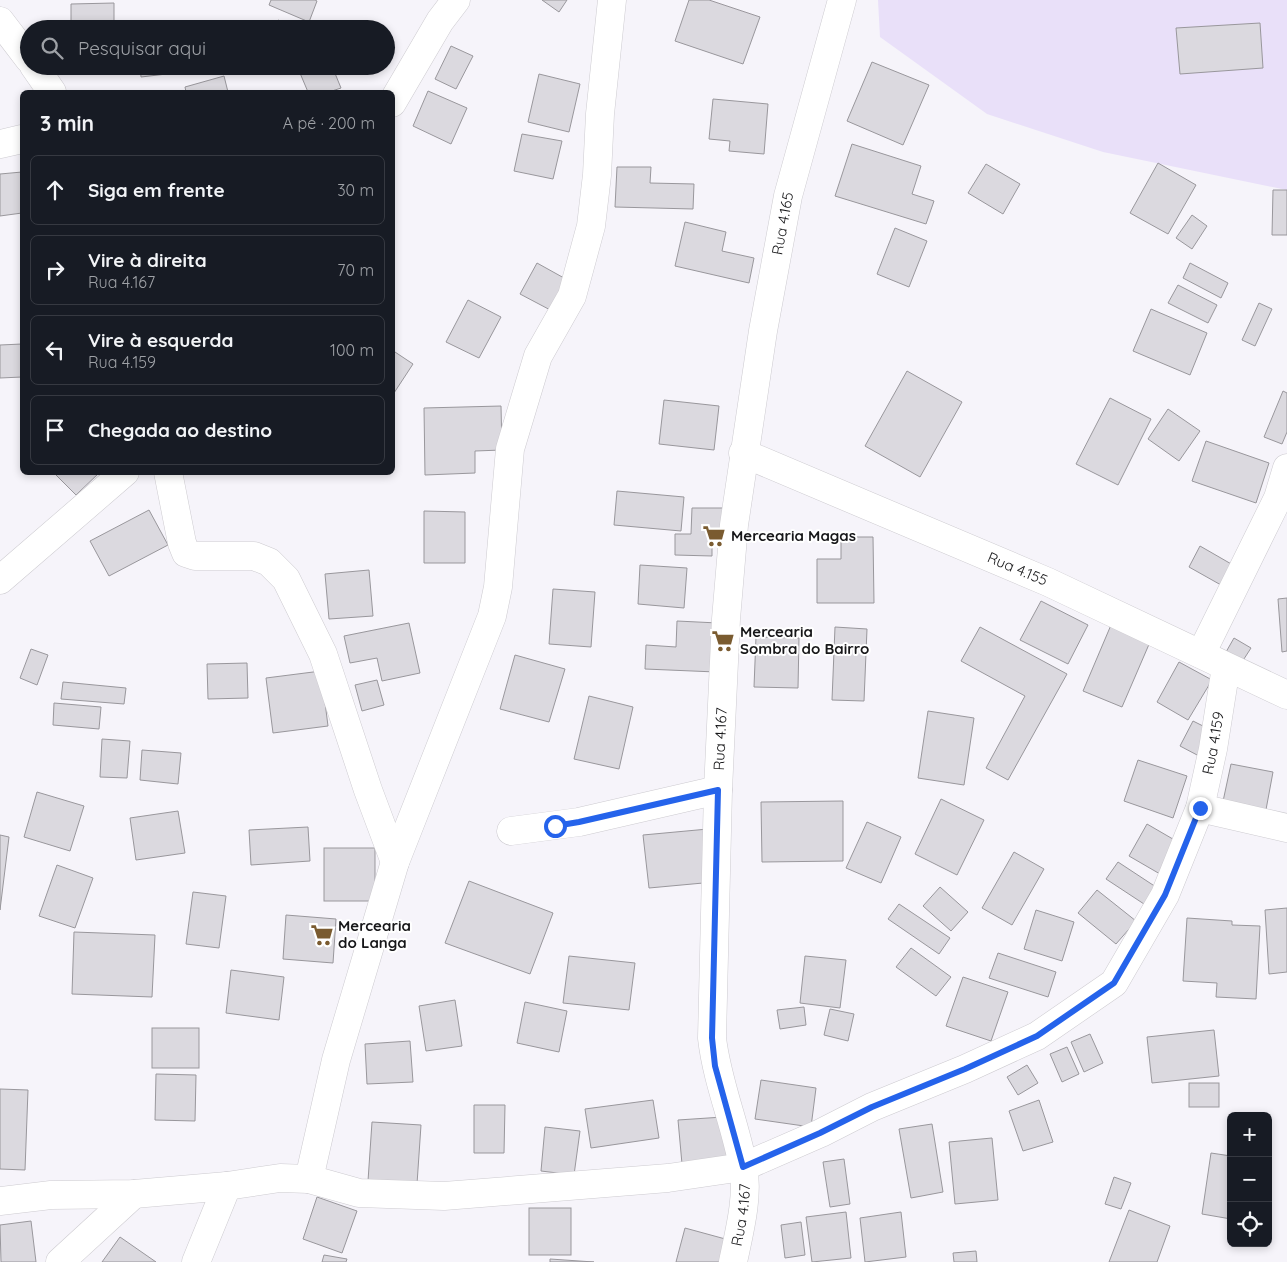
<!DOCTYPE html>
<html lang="pt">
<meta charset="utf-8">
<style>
:root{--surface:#171b24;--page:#242831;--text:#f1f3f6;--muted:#9ea1a6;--line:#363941}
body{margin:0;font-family:Quicksand,sans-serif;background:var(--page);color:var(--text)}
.controls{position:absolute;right:15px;bottom:15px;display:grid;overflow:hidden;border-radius:8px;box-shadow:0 2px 8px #0003}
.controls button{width:45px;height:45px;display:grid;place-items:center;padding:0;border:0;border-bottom:1px solid var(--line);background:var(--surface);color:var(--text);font:25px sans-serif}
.stop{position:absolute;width:15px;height:15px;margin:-11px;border:4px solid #2563eb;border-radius:50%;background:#fff}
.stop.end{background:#2563eb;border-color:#fff;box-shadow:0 1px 5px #0008}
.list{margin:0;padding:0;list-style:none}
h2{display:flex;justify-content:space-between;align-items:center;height:65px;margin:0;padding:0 20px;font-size:21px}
h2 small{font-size:16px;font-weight:400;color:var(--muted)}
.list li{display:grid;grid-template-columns:32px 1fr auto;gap:15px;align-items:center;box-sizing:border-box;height:70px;margin:0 10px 10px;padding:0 10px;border:1px solid var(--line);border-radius:8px}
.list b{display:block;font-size:19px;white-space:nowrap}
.list p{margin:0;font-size:16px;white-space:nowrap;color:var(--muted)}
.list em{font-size:16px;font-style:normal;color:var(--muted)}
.icon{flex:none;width:28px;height:28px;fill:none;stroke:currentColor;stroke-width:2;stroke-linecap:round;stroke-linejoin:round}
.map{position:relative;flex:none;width:1287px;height:1262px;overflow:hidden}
.search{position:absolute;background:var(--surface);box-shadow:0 2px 8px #0003;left:20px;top:20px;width:375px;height:55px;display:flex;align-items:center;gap:12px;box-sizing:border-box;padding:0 18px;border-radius:28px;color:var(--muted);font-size:19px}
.panel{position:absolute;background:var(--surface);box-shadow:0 2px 8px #0003;left:20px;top:90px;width:375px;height:385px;border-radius:8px}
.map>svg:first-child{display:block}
</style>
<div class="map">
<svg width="1287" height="1262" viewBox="0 0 1287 1262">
<rect width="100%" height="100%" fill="#f6f4fa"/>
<path fill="#e9e0f9" d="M878,0H1287V190L1103,152L987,114L880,37Z"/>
<g fill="#dbd9df" stroke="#99979c">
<path d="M271,0H315L317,1L309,22L269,5Z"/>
<path d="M542,0H567L559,12Z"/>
<path d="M689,0H709L760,17L743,64L675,41Z"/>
<path d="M114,3V22H71V4Z"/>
<path d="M279,20L282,29H254Z"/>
<path d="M1260,23L1263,68L1180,74L1176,28Z"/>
<path d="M451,46L473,56L456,89L435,79Z"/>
<path d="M872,62L929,85L903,145L847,121Z"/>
<path d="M140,66H174L175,73L141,77Z"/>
<path d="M297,66H332L341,88L329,92H308Z"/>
<path d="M539,74L580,84L569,132L528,122Z"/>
<path d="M224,76L228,92H186L185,87Z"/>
<path d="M428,91L467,108L451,144L413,126Z"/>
<path d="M713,99L768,104L764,154L729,151L730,141L709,139Z"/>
<path d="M522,134L562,141L553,179L514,171Z"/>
<path d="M852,144L921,166L912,194L934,201L926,224L835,196Z"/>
<path d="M1158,163L1196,185L1168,234L1130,213Z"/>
<path d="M986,164L1020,184L1003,214L968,193Z"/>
<path d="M617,167H651L650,183L694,184L693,209L615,207Z"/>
<path d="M22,172V213L0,216V174Z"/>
<path d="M1273,190H1287V235H1272Z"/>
<path d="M1192,215L1207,226L1192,249L1176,238Z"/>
<path d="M685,222L726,232L722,251L754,258L749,283L675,266Z"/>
<path d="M895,228L927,241L909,287L877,274Z"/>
<path d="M537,263L573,283L556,313L520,294Z"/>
<path d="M1190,263L1228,283L1221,298L1183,278Z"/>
<path d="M1178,285L1217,305L1208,323L1168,303Z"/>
<path d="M468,300L501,317L479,358L446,342Z"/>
<path d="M1259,303L1272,309L1255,346L1242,340Z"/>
<path d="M1151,309L1207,333L1190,375L1133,351Z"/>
<path d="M22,344V377L0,378V345Z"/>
<path d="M392,350L413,364L392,396Z"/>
<path d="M907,371L962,402L920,477L865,446Z"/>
<path d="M1283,391L1287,393V432L1282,444L1264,437Z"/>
<path d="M1110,398L1151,419L1118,485L1076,464Z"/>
<path d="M664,400L719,406L714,450L659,444Z"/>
<path d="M501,406L502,450L475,451V473L425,475L424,408Z"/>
<path d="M1168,409L1200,431L1179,461L1148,439Z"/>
<path d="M1206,441L1269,463L1256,503L1192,481Z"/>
<path d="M58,472H100L76,495L56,475Z"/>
<path d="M617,491L684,497L681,531L614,525Z"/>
<path d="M692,508H723V534H712V556L675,555V534H691Z"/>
<path d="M149,510L168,545L109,576L90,541Z"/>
<path d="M424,511L465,512V563H424Z"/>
<path d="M841,537H873L874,603H817V559H841Z"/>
<path d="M1200,546L1233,565L1221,585L1189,567Z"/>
<path d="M640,565L687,568L684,608L638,604Z"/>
<path d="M369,570L373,616L329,619L325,574Z"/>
<path d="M553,589L595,592L591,647L549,644Z"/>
<path d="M1287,598V651L1282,652L1278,599Z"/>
<path d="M1041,601L1088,625L1068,664L1020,640Z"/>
<path d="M677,621L718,623L716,672L645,669L646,645L676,647Z"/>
<path d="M409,623L420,673L382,681L377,658L350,663L344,636Z"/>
<path d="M1111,625L1150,642L1122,707L1083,691Z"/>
<path d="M835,627L867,629L864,701L832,700Z"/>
<path d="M980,627L1067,674L1008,780L986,768L1025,696L961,661Z"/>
<path d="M756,637L799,638L798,688L754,687Z"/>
<path d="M1234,638L1251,648L1242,662L1226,652Z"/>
<path d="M31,649L48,655L37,685L20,678Z"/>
<path d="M515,655L565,669L549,722L500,709Z"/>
<path d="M1179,662L1212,680L1188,720L1157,702Z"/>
<path d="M247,663L248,698L208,699L207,664Z"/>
<path d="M321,671L328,726L273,733L266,678Z"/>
<path d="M377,680L384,705L362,711L355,685Z"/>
<path d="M63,682L126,688L124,704L61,699Z"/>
<path d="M589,696L633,707L619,769L574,759Z"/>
<path d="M54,703L101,707L99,729L53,725Z"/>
<path d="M928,711L974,718L964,785L918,778Z"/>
<path d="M1193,721L1213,731L1199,756L1180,746Z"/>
<path d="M102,739L130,741L127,778L100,777Z"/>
<path d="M142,750L181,753L178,784L140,780Z"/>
<path d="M1138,760L1187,776L1173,818L1124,801Z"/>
<path d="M1231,764L1273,772L1265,815L1222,806Z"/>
<path d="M37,792L84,806L70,851L24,837Z"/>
<path d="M941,799L984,820L957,875L915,854Z"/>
<path d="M843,801V861L762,862L761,802Z"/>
<path d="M178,811L185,853L136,860L130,818Z"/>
<path d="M867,822L901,837L881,883L846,868Z"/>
<path d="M1147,824L1178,842L1160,874L1129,856Z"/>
<path d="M308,827L310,861L251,865L249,830Z"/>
<path d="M708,829L714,882L649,888L643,835Z"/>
<path d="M0,835L9,837L0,910Z"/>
<rect x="324" y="848" width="51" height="53"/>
<path d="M1014,852L1044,869L1012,925L982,908Z"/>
<path d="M1118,862L1156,887L1144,904L1106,879Z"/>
<path d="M57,865L93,878L75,928L39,916Z"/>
<path d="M469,881L553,913L530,974L445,943Z"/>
<path d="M940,887L968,912L951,931L923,906Z"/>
<path d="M1097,890L1136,921L1116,944L1078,913Z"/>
<path d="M193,892L226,896L219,948L186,944Z"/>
<path d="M899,904L950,938L939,954L888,919Z"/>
<path d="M1287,908V972L1269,974L1265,910Z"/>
<path d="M1036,910L1074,922L1062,961L1024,949Z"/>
<path d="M286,915L336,919L333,963L283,959Z"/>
<path d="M1187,918L1232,921V925L1260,926L1256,999L1216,997L1217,983L1183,981Z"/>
<path d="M74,932L155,935L152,997L72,994Z"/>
<path d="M911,948L951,977L936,996L896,967Z"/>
<path d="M998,953L1056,972L1048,997L989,978Z"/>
<path d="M569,956L635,963L629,1010L563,1003Z"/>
<path d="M805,956L846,960L840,1008L800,1003Z"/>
<path d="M231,970L284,977L279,1020L226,1013Z"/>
<path d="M963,977L1008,992L991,1041L946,1026Z"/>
<path d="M455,1000L462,1046L426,1051L419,1006Z"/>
<path d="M525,1002L567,1011L559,1052L517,1043Z"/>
<path d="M804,1007L806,1025L780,1029L777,1010Z"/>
<path d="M830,1009L854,1014L848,1041L824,1035Z"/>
<rect x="152" y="1028" width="47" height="40"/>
<path d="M1214,1030L1219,1076L1152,1083L1147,1037Z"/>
<path d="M1090,1034L1103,1063L1084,1072L1071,1042Z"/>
<path d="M410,1041L413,1082L367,1084L365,1044Z"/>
<path d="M1067,1047L1079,1074L1062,1082L1050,1054Z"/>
<path d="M1027,1065L1038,1083L1018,1095L1007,1077Z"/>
<path d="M156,1074L196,1075L195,1121L155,1120Z"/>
<path d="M761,1080L816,1088L811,1127L755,1119Z"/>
<rect x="1189" y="1083" width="30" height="24"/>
<path d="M0,1089L28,1090L25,1170L0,1169Z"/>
<path d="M653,1100L659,1138L591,1148L585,1109Z"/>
<path d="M1039,1100L1053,1142L1023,1151L1009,1111Z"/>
<path d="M474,1105H505L504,1153H474Z"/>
<path d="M723,1117L727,1160L682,1164L678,1120Z"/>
<path d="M372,1122L421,1125L417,1184L368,1181Z"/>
<path d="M932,1124L943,1192L911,1198L899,1129Z"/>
<path d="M545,1127L580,1131L574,1175L541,1171Z"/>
<path d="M992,1138L998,1200L955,1204L949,1142Z"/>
<path d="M1211,1153L1231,1156V1219L1202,1214Z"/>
<path d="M844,1159L850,1204L830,1207L823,1162Z"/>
<path d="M1114,1177L1131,1183L1121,1209L1105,1204Z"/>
<path d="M317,1197L357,1211L342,1253L303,1239Z"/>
<rect x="529" y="1208" width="42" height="47"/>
<path d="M1129,1210L1170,1226L1157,1262H1109Z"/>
<path d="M846,1212L851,1258L812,1262L806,1217Z"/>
<path d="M901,1212L906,1257L865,1262L860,1218Z"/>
<path d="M31,1221L36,1262H1L0,1225Z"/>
<path d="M801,1222L805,1255L785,1258L781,1225Z"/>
<path d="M685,1228L729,1240L723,1262H676Z"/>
<path d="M120,1237L156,1262H102Z"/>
<path d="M976,1251L977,1262H954L953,1253Z"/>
<path d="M324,1255L347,1259L346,1262H322Z"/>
<path d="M550,1259L594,1262H550Z"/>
</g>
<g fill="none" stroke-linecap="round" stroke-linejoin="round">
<defs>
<g id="minor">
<path d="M0,21L29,59"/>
<path d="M34,66L52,92"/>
<path d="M392,103L440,21L456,0"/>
<path d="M0,144L22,139"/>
<path id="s1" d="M743,453L1048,582L1287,695"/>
<path d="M168,472L182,543L186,553L195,556H254L269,562L286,579L323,654L368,790L395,862"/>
<path d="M0,580L125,472"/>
<path d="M1201,654L1278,498L1287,468"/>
<path d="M1200,808L1287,828"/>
<path d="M511,831L579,822L718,790"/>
<path d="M309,1179L336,1060L395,862L492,616L498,587L510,449L538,356L572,296L591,226L597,175L600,114L612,0"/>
<path id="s2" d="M0,1201L51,1195L134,1194L227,1186L280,1178L309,1179L359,1193L444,1196L668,1178L743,1167L821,1133L872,1107L965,1069L1037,1036L1114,983L1165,895L1200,808L1213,749L1226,667"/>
<path d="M60,1262L134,1194"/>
<path d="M196,1262L227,1186"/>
<path id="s3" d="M733,1262C739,1233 749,1196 743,1166C735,1123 717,1082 712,1038L718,790L726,619L734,525L763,331L788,196L842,0"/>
</g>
</defs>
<use href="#minor" stroke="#cdcbd0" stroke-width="29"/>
<use href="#minor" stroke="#fff" stroke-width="28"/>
</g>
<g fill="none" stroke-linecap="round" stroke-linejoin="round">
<path stroke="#2563eb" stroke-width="6" d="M555,826L579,822L718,790L712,1038L715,1066L743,1167L820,1133L872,1107L965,1069L1037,1036L1114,983L1165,895L1200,808"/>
</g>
<defs>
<symbol id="supermarket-bare" viewBox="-9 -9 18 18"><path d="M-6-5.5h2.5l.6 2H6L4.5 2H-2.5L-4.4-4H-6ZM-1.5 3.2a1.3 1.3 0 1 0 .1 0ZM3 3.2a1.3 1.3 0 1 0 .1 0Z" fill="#7a5b30" stroke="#fff" stroke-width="2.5" paint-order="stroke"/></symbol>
</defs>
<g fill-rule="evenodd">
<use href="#supermarket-bare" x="698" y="520" width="32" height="32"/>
<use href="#supermarket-bare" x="707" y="625" width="32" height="32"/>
<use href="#supermarket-bare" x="306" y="919" width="32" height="32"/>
</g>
<g text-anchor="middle" stroke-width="4" stroke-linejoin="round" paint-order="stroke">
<g font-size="15" fill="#171719" stroke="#fff">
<text dy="5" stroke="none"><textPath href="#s3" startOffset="1048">Rua 4.165</textPath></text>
<text dy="5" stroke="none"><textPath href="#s1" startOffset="298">Rua 4.155</textPath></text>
<text dy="5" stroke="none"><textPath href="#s3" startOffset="528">Rua 4.167</textPath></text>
<text dy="5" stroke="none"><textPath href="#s2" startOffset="1425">Rua 4.159</textPath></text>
<text dy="5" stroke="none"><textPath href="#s3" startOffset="48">Rua 4.167</textPath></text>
</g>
<g font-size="15" font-weight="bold" fill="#171719" stroke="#fff" text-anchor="start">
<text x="731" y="541">Mercearia Magas</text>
<text x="740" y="637">Mercearia<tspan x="740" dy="17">Sombra do Bairro</tspan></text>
<text x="338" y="931">Mercearia<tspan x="338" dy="17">do Langa</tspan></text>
</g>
</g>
</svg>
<div class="controls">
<button>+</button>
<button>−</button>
<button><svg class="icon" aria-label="locate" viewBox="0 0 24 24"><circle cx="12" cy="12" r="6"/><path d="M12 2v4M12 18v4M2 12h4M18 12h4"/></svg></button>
</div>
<div class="stop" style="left:555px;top:826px"></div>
<div class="stop end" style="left:1200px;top:808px"></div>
<div class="search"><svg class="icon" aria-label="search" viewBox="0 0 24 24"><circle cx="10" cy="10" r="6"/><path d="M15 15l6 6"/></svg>Pesquisar aqui</div>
<section class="panel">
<h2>3 min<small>A pé · 200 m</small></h2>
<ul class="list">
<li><svg class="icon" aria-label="ahead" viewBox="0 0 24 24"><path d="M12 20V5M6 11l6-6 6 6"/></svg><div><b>Siga em frente</b></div><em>30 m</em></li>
<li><svg class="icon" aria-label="right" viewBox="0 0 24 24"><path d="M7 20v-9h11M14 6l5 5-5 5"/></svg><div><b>Vire à direita</b><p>Rua 4.167</p></div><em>70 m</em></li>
<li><svg class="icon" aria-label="left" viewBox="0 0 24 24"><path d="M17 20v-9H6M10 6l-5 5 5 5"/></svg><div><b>Vire à esquerda</b><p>Rua 4.159</p></div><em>100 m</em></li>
<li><svg class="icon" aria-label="arrive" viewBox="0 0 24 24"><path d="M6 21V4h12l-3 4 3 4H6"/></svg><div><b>Chegada ao destino</b></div></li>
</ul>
</section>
</div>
